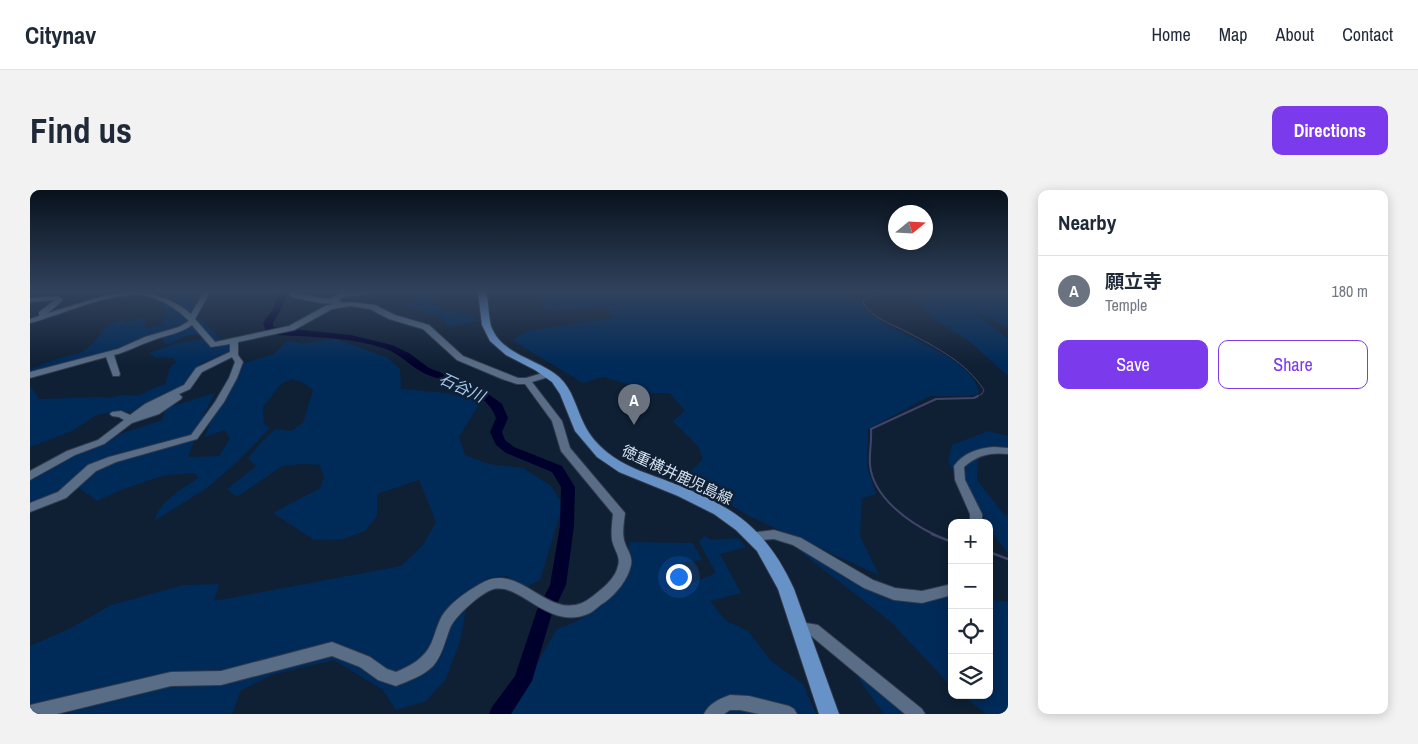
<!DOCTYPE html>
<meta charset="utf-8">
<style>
:root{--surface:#fff;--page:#f2f2f3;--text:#1f2937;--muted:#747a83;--line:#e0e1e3;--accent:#7c3aed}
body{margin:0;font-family:"Archivo Narrow","Noto Sans JP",sans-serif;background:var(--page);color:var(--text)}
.controls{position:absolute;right:15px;bottom:15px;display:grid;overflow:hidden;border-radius:10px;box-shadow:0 2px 12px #0003}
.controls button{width:45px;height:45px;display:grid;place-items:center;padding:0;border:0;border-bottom:1px solid var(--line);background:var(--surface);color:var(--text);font:25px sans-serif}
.compass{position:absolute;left:858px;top:15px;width:45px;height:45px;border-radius:50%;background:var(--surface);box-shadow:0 2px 12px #0003;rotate:72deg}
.you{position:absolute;left:648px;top:386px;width:18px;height:18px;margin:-12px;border:4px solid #fff;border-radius:50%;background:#1a73e8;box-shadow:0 0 0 8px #1a73e833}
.badge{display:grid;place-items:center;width:32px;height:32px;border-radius:50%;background:var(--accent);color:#fff;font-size:16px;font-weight:700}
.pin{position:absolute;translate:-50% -41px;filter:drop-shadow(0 1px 2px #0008)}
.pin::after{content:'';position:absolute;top:26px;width:18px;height:15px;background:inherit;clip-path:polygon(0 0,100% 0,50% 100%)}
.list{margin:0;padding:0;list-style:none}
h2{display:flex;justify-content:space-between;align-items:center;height:65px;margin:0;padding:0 20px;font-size:21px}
h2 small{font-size:16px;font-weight:400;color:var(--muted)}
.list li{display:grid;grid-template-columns:32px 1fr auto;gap:15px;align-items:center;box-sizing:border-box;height:70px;padding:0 20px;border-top:1px solid var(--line)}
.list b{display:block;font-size:19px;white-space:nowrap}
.list p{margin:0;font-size:16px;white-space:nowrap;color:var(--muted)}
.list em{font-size:16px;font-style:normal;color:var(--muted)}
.actions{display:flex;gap:10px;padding:15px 20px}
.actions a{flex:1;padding:11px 0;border:1px solid var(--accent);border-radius:10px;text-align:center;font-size:18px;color:var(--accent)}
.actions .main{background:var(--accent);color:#fff}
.icon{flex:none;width:28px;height:28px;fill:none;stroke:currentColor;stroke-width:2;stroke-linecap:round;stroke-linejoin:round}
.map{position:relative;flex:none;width:978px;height:524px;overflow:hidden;border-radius:10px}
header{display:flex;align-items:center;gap:30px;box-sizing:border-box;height:70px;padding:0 25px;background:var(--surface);border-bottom:1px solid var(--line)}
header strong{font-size:24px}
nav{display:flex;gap:28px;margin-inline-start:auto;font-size:18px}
.intro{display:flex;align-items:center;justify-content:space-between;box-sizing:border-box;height:120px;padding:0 30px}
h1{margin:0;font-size:35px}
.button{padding:12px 22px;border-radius:10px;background:var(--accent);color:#fff;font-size:18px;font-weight:700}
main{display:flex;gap:30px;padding:0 30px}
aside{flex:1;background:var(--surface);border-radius:10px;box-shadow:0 2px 12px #0003}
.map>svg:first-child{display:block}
</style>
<header>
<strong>Citynav</strong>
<nav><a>Home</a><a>Map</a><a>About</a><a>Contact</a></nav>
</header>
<div class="intro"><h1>Find us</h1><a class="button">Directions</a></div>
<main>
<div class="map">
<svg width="978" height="524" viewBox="0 0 978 524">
<rect width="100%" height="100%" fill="#0f2034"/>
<g fill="#002a58">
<path d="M131,102H176L164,122L202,160L172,173L162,184L155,195L104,222H85L66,225L42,241L0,257V196L9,209L73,207C82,210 88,204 97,205C102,205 104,207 109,205C118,202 125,196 135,195L141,176L146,172L143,168L135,167L126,168L119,163L147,153L174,149C166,139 149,149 139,154L134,153L132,148L94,162L0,185V179C12,175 24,169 37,166C42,164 48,165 52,162C69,153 73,130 94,130L95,133L115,127L116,138L133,135L136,119L120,112L130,107L124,103Z"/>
<path d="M265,102H374L361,106L341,102L331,113C317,112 274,112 265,102Z"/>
<path d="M374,102H403L407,112L413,122L427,120L432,125L445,126L447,131L418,137C412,125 406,123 393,124L386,117L378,120L372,115L391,111L386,106Z"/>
<path d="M501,102H835L829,110C841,142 946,161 949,204L937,206H900L838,239L837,276L846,304L832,308L830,346L849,385L719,326L655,287L673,269L668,256L643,231L655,221L640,203H606L598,194L573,187L553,193L482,150L497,141L583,128L575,116L528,121L511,118Z"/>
<path d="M886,102H978V138L944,122L978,149V186L939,151L902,128L884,109Z"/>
<path d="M306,149L358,168L370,179L371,199L417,203L451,211L429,247L435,265L459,274L493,278L521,296L533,315L510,390L494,398L477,386L458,388L438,407L430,452L415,490L396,511L366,520L353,500L304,470L242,485L211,500L202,524H38L45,518L0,516V456L41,438L81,415L154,395L189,394L184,411L371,376L393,355L406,332L389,290L347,304V326L335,341L313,349L284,350L243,323L290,298L294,287L290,275L272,274L252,276L207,307L197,299L226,276L218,268L233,250L246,239L261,241L273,233L283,200L274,193L262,189L251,194L233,217L234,234L240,238L208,271L177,298L124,331C132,309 149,301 168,288L165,283L135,285L88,301L67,311L45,295L0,321V282L42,260L132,230L136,218L185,203L175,222L158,267L189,266L200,248L195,240L175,247L191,201L200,193L211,174L244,164L257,151L274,153Z"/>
<path d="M958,241L978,246V263L965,259L948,269L947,290L975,326L978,324V363L959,339V333H954L952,329L918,272L922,255Z"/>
<path d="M674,346L682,350L708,348L716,357L690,364L711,403L680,411L695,430L718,441L741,471L773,494L786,524H475C495,497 510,468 527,439C567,425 579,411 601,376L597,361L600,352L663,353L672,370L650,373L660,394L686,383L669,352Z"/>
<path d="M767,359L811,379L876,405L922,402V497L860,431Z"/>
<path d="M959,409L978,412V524H956L932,505H959Z"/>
<path d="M833,484L883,524H854L829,489Z"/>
</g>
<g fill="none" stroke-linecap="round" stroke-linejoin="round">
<path stroke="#414468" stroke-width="1" d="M881,102L843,106L832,111C842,129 862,134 879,143C907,158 936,172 954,200L952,204L945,207"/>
<path stroke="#414468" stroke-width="2" d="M905,345C878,332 843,307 840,275C839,263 842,251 841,239L906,209L944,208L948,206"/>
<g stroke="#414468" stroke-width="2.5">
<path d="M902,344L922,352"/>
<path d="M959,362L978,369"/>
</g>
<g fill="#00002c" fill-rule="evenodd">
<path d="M250,102H258L251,119L243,133V137L321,145L362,155L379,163L399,178L450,198L472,214L478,228L472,242L475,250L484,257L532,276L545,297L544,336L536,395L527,414L521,416L515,414L513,409L520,395L530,336L531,297L522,282L476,263L466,255L460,242L466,228C458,202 421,194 398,185C383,179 372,165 356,159C321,147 282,147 246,145L236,141L233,133L243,119Z"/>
<path d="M514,416L520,418L522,423L502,491L481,524H459L462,517L485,486L506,423L508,418Z"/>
</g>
<defs>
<g id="minor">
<path d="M97,102C121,102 142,108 161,124L174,102H180L165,129L185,152L259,136L297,115L306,114L290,113L261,107L259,102H265L266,104L300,109L311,103L340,102L337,104L313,107L308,110L311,111L312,113L320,112L345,115L365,125L399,135L433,166L488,188H496L519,181L522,182V186L502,192L532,231L540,258L595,323C594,332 592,341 594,350C596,359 603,365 601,375C598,389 587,403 575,412C570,415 565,420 560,423C518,443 489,389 461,400C449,405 425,426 420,438C415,451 412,466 403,476C393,486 378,491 366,496L348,490L330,477L302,466L191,495L141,496L27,524H0V515L141,482L191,481L302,452L340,467L357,479L366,482C380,476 394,469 401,454C405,445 407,435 412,426C420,413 436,402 450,394C489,370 515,428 552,413C557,411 563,406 568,402C576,396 586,386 588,376C591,366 584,360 582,350C581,342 582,333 583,324L531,261L522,231L495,194H487L472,189L427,170L393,139L359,129L340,119L320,116L302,119L264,140L208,152V165L213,172L207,188L194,212L167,249L86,272L66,281L36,308L0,322V313L28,302L58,275L79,267L161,245L185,212L199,188L205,172L202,167L172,182L160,199L149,204L152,207L151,209L129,224L102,233L74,254L45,265L0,290V281L37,261L68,250L94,230L89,227L82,226L80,224L82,222L91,221L100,225L115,214L154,195L166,178L200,162V154L181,157L162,135C150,144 135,145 121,151C108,155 97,162 84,165L90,184L89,186H83L76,167L0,188V182L88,159L115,147L149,137L159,131C148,119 128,107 112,105C79,102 31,125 0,133V129L9,126V122L25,110L0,112V108L27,106L32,109V111L18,123L70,107Z"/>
<path d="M964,257L978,258V264C961,262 947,265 934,277L935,290L952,324V333H940V324L925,290L924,276C933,263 949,258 964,257Z"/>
<path d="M744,340L771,348L843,390L865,398L892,401L922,394V405L892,413L864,410L834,398L763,355L744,349L722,351L718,349L716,346L718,343Z"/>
<path d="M770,432L788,435L892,519L895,524H875L780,445L765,442L763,438L765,434Z"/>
<path d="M700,505L719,506L759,516L764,519L767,524H729L710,520H700L694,524H674C679,513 690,509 700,505Z"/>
</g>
<path id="major" d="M448,102H456C459,113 458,125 461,136C471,165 509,169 529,187C543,200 546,218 554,234C559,245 568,255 578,263C594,276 613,282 632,289C698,314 734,333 764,399L809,524H789L748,399L727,361L706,340L684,324L648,306L589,282L567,267L545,241L530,204L522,192L505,180L476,165L460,151L452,135Z"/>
</defs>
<use href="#minor" stroke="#30394b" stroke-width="2"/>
<use href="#major" stroke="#30394b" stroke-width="2"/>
<use href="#minor" fill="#596d86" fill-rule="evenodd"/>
<use href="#major" fill="#6792c7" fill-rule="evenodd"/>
</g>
<linearGradient id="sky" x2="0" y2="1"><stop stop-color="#08121d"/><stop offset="0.58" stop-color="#31425c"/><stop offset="1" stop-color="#31425c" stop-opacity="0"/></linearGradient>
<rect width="978" height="175" fill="url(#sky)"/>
<g text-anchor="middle" stroke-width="5" stroke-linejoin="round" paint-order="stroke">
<g font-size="15" fill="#d9e4f3" stroke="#0f2034">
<text transform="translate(647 285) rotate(25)" y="5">徳重横井鹿児島線</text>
</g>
<g font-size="16" font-style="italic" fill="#aac8ee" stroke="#0f2034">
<text transform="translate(432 197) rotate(25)" y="6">石谷川</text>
</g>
</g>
</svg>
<div class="controls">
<button>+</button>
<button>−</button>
<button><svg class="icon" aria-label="locate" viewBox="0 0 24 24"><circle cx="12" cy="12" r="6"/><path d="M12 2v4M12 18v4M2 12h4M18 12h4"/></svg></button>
<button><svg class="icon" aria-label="layers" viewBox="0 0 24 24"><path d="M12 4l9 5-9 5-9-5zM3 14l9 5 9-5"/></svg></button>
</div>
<svg class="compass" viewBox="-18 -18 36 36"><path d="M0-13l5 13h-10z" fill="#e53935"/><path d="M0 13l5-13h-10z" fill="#747a83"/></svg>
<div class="you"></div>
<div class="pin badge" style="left:604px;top:235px;background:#6b7280">A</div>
</div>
<aside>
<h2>Nearby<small></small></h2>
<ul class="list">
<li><span class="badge" style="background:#6b7280">A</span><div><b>願立寺</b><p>Temple</p></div><em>180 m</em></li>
</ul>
<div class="actions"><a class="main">Save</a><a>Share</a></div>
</aside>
</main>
